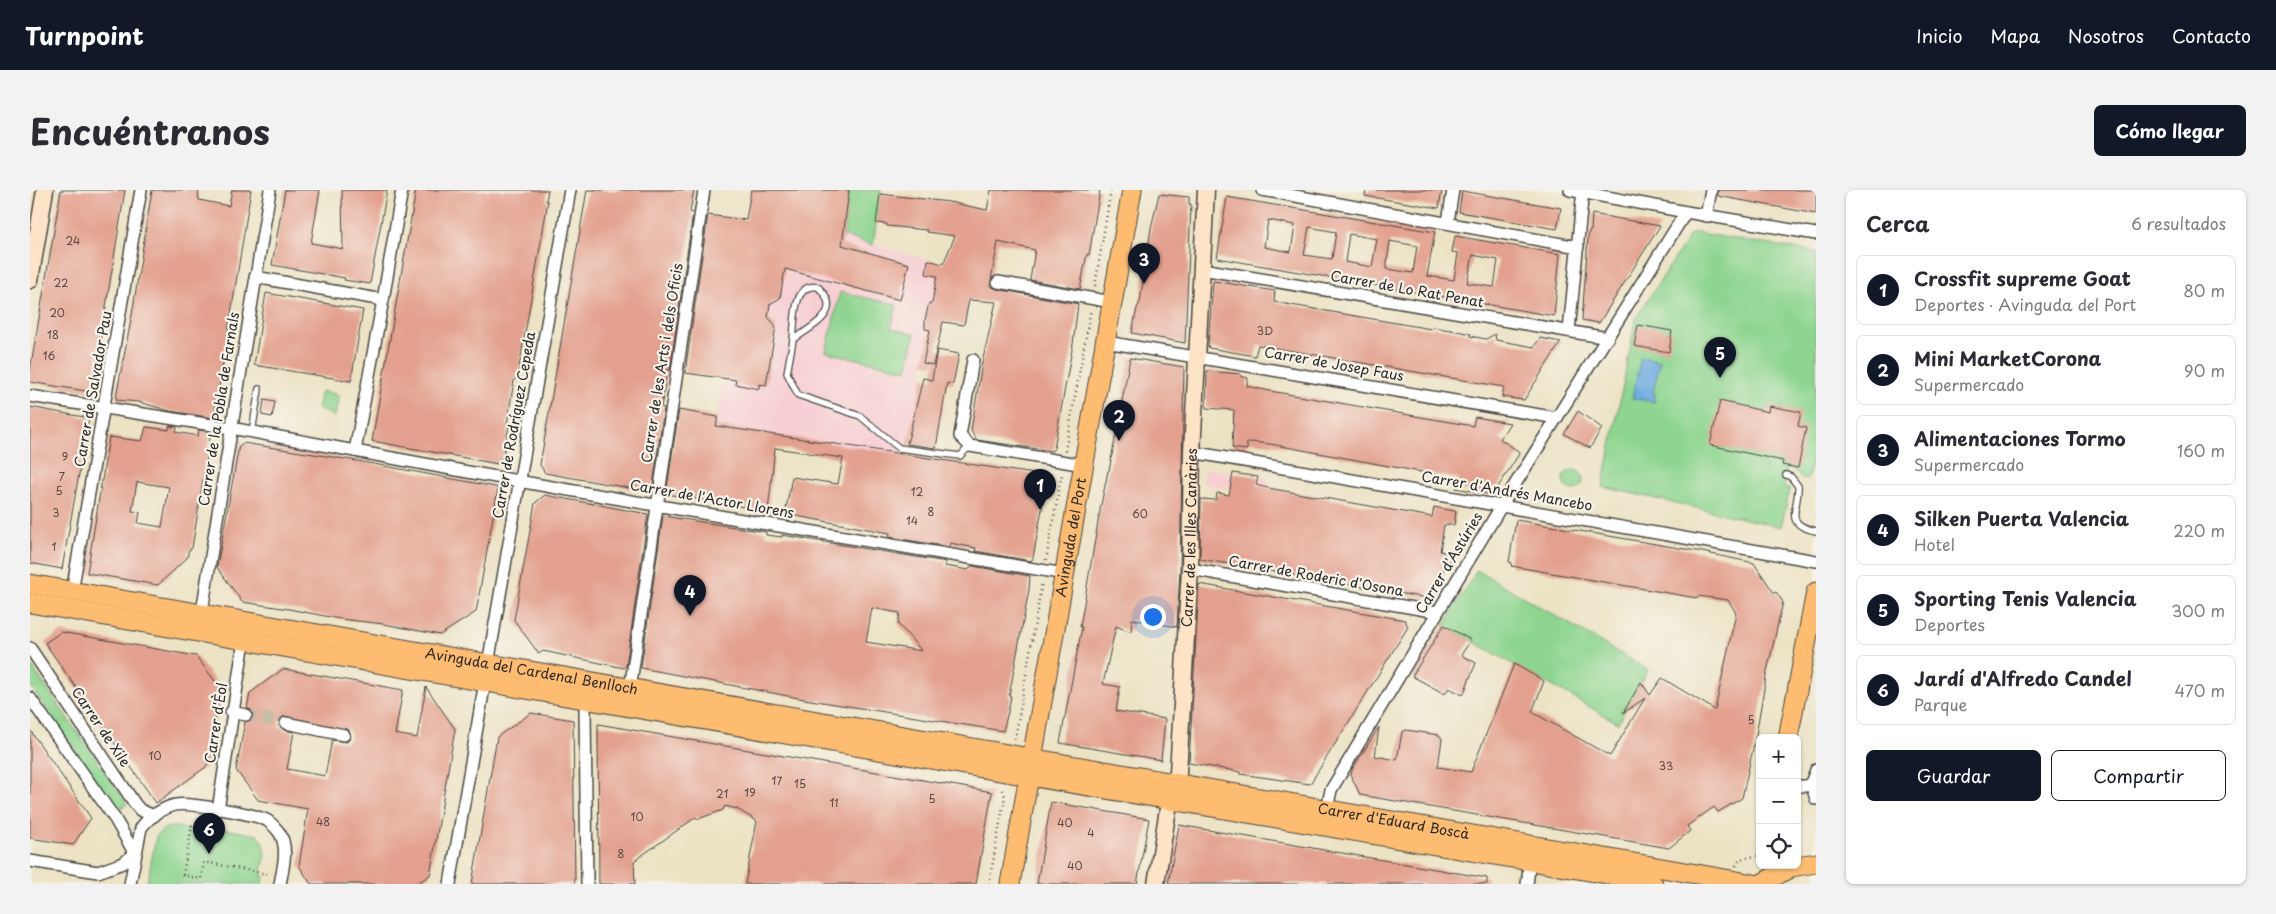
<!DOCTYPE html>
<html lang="es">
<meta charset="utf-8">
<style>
:root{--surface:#fff;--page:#f2f2f3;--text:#2b2b33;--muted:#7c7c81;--line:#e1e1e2;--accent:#111827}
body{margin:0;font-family:"Playpen Sans",sans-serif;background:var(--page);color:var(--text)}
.controls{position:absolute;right:15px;bottom:15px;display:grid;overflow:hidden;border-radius:8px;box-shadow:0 1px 4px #0004}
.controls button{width:45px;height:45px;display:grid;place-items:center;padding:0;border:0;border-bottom:1px solid var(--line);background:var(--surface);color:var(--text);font:25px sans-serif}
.you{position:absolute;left:1122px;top:426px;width:18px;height:18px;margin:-12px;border:4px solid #fff;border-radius:50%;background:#1a73e8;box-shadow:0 0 0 8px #1a73e833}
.badge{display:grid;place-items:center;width:32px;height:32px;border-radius:50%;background:var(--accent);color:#fff;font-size:16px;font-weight:700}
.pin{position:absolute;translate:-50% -41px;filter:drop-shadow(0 1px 2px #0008)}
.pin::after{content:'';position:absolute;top:26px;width:18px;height:15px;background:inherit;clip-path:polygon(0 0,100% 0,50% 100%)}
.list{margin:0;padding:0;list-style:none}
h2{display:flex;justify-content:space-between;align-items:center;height:65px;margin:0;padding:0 20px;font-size:21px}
h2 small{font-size:16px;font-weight:400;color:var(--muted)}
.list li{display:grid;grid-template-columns:32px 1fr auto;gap:15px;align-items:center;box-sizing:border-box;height:70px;margin:0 10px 10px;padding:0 10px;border:1px solid var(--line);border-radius:8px}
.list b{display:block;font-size:19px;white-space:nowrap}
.list p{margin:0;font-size:16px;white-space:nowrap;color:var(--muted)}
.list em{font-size:16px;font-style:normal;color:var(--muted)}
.actions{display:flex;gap:10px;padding:15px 20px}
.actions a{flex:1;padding:11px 0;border:1px solid var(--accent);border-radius:8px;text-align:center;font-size:18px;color:var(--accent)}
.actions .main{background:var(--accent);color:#fff}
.icon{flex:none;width:28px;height:28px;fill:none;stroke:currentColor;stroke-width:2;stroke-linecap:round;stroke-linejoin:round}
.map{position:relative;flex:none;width:1786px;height:694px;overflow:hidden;border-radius:8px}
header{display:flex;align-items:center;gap:30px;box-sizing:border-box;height:70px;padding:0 25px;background:var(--accent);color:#fff}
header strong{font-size:24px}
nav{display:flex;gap:28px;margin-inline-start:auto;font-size:18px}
.intro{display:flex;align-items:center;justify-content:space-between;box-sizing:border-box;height:120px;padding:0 30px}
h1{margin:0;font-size:35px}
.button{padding:12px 22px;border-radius:8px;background:var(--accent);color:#fff;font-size:18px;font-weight:700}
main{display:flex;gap:30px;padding:0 30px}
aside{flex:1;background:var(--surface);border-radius:8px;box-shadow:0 1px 4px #0004}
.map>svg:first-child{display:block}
</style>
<header>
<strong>Turnpoint</strong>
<nav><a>Inicio</a><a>Mapa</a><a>Nosotros</a><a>Contacto</a></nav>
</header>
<div class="intro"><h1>Encuéntranos</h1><a class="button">Cómo llegar</a></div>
<main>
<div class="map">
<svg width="1786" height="694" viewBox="0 0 1786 694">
<rect width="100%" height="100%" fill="#f7f3e8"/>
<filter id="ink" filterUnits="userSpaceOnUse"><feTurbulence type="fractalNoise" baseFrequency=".02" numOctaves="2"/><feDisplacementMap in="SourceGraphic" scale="10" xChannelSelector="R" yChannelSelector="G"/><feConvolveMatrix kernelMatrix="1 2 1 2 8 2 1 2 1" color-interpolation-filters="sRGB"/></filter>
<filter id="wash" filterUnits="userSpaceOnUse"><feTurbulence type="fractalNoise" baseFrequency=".0096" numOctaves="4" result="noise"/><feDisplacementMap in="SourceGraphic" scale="20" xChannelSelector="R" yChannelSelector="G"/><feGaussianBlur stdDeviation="1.12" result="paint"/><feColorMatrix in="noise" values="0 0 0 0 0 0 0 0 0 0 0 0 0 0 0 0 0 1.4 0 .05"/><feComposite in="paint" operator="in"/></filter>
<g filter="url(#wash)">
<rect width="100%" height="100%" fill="#ece3c5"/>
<g fill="#f7cfd3">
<path d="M718,42L813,46L913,74L891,186L893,188L874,266L686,236Z"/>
<path d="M1174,278L1239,289L1237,305L1173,294Z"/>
</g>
<g fill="#8dd590" stroke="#5c805e">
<path d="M819,0H851L843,55L813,46Z"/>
<path d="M1662,42L1786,62V249L1778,289L1769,287L1770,284L1764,282V279L1757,278L1754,296L1760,299L1751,337L1573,297L1606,128Z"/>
<path d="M810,102L867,115L861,138L885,144L877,180L796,162Z"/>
<path d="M291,201L309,205L305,227L287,218Z"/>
<circle cx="1543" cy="290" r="10"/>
<path d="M1447,380L1618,480L1588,533L1414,435Z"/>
<path d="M0,474L97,614L86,621L0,495Z"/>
<path d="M166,634L228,645C238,658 235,670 231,685L234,686L232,694H117L126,647C136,631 151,638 165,641Z"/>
</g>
<path fill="#70ace2" stroke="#4e6c86" d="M1611,167L1630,171L1623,203L1625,204L1624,212L1602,208Z"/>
<g id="blocks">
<g fill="#e3a08e" fill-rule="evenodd">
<path d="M31,0H95L62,202L0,192V181Z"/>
<path d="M122,0H168L169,10L199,16L202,0H221L184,228L140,221L109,212L87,210L86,207L102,125Z"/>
<path d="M255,0H290L281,53L313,59L312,0H357L340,94L314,90L315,88L242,75Z"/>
<path d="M386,0H518L516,11H518L490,172L487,187L484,190L477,235L479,236L473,266L468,274L342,251Z"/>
<path d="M557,0H664L660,22L663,23L640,180H637L634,201L631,217L634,218L622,302L515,283L510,275Z"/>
<path d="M721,0H819L812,55L879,74L870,110L755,79L750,108L740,114L738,127L746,136L736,195L729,194V199L705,194L706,190L655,183L678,25L716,30Z"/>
<path d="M961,0H1070L1059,65L1057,64L1050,99L1000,90L1005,60L968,52L961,90L960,96L967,99L1048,114L1043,154L1024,258L1022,261L947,250L941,241L952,173L966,112L939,110L934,135L913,132L903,175L893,173L900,140L895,139V130L899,113H902L907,86L896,84L898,70L913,74L925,46L897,42V40L857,36V34L846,33L850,4L919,12L957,20Z"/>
<path d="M1336,0H1412L1409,18L1335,6Z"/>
<path d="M1688,0H1786V24L1688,6Z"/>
<path d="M1432,1L1531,18L1527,39L1429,22Z"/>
<path d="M1129,4L1159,7V14H1161L1155,153L1102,143L1107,118L1110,112L1121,38Z"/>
<path d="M1197,7L1405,42L1397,86L1424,90L1428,63L1422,62L1425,46L1530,64L1524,126L1187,68ZM1238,30L1265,35L1261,62L1234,57ZM1279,37L1306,42L1302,69L1274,65ZM1319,44L1347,49L1342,77L1315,72ZM1360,51L1387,56L1383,83L1356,79ZM1443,65L1468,70L1464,97L1437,93Z"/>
<path d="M1562,24L1630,36L1569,133L1552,130L1558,48L1559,41H1561Z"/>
<path d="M1183,91L1245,101L1244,112L1401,139L1403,137L1432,142L1441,144L1440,146L1456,149L1465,144L1466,150L1504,157L1510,148L1531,152L1494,210L1472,207L1474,197L1239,157L1228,155L1225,166L1179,158L1178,155Z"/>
<path d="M236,103L333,120L321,191L224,175Z"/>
<path d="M1608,135L1642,141L1639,162L1604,156Z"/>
<path d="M907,160L929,164L923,194L917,193L906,258L877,254L893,188L902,190Z"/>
<path d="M1100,168L1154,177L1150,378L1147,437L1102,429L1101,442L1086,436L1073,494L1090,497L1086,521L1135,529L1131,570L1030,553L1052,437H1050L1071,315L1078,281H1079Z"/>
<path d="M1177,181L1211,184L1210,186L1218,188L1217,196L1240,201L1443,236L1445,227L1480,233L1470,249L1488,261L1489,264L1463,305L1426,298L1429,289L1240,254L1221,252L1217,253V260L1202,258L1204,220L1176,218Z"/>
<path d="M234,210L245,212L242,227L232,225Z"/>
<path d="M1690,211L1738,222L1739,216L1771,222L1768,236L1776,238L1768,278L1752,275L1753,271L1680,255Z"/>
<path d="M0,217L59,228L32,379L0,373Z"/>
<path d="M649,220L688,227L686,236L1018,286L1003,368L1001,371L945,361L946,358L920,353L919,357L859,347L860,343L755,324L762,287L808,294L813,268L745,258L738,321L636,304Z"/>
<path d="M1548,221L1572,238L1560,258L1534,244Z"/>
<path d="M139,236L147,237L146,242L168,246L169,240L181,242L162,358L158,361V367L128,395L57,383L79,247L112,251L116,237L139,240ZM107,292L139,297L132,337L108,333L110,322L102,321Z"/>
<path d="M213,253L328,271L466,297L468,299L446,422L410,445L354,434L310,429L259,419L212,412L187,377L209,256Z"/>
<path d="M1203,283L1228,287L1226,295L1238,298L1289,307L1402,327L1404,317L1424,321L1426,322L1424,335H1414L1410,361L1423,365L1397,408L1170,369L1171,309L1186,310L1187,303L1199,305Z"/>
<path d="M515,305L618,324L596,476L594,478L513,461L509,464L484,430L505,313Z"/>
<path d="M633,326L736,342V345L752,347V345L916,372L915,376L938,380L942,376L1000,386L999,400L979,506H981L978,522L973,541L774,509L611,478ZM842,418L870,423L868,434L892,461L836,452Z"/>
<path d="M1486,330L1672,362L1724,373L1744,403L1746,402L1753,412L1737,481L1726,545L1712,608L1688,622L1684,617L1657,636L1660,641L1639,658L1330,605L1326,596L1321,586L1322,580L1349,537L1345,566L1367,570L1372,542L1376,540L1409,545L1412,549L1408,577L1441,582L1484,474L1514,491L1502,522L1580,566L1615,508L1593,523L1611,492L1620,505L1632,488L1685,520L1706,423L1698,410L1668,406L1667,408L1481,376L1482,373L1479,372Z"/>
<path d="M1169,394L1375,430L1378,437L1280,594L1210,584L1211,582L1159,573Z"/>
<path d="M1414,435L1441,450L1431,465L1446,473L1433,505L1419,498L1415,504L1382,486Z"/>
<path d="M31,442L166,466L191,499L177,576L126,613L15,453Z"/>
<path d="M253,479L373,500L365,544L387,548L396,497L425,539L400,685L386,694H281L269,676L278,619L228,610L206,580L215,532L221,530L223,526L221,520L217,518L220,503ZM254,526L319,540L321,547L317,552L302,550L295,586L257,579L264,542L254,540L249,536V531Z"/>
<path d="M501,523L543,530L545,691L544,694H442L467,547Z"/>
<path d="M568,534L962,602L946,694H715L727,631L707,619L695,616L693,620L668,629L666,627L604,671L605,694H569Z"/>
<path d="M0,540L61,628L43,655L0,648Z"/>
<path d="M1021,612L1119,629L1107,694H1007Z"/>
<path d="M1149,635L1457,688V694H1138Z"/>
</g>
</g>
</g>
<g filter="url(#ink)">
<use href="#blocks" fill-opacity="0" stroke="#484742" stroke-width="1"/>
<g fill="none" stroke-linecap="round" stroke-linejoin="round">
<path stroke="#c5bea6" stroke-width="11" stroke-dasharray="11 5.5" stroke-linecap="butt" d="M216,525L256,533"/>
<defs>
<g id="lane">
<path d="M763,150C765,133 762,92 788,97C815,122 783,135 763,150L757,183L768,205L830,226L869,258L930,266L940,256"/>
<path d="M222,242L229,199"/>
<path d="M1756,285L1761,287L1768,296C1769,320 1752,334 1786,341"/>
</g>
<g id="street">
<path d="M1232,0L1548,57"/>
<path d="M1540,0L1656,22L1786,44"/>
<path d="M1676,26L1681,0"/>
<path d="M1418,32L1423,0"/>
<path d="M1172,79L1578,148"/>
<path d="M968,92L1082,112"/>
<path d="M353,110L372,0"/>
<path d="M1539,141L1553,0"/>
<path d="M1076,152L1527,228"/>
<path d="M943,170L930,246L940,256L1054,275"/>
<path d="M0,206L201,238L325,261L353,110L225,87"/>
<path d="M325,261C561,306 798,344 1035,384"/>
<path d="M1162,262L1786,371"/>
<path d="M1160,379L1407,422"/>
<path d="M42,402L111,0"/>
<path d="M171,428L240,0"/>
<path d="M0,458L105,614L110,620L124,626"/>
<path d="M600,499L674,0"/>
<path d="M0,508L85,629L105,664L93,673L68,682L0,671"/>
<path d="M557,509L555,520L557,694"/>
<path d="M201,522L216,525"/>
<path d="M256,533L314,545"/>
<path d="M1781,593L1786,609"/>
<path d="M1781,593L1786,580"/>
<path d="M1767,596H1776L1781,593"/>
<path d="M1297,619L1301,600L1472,315L1656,22"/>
<path d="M188,620L214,451"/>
<path d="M100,694L111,638C118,628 132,618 145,615C157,612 227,624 238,631C242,634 246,638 249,642C259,657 253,678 250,694"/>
<path d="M420,694L540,0"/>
<path d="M1497,694L1500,671"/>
</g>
<g id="secondary">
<path d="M0,90L15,0"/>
<path id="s1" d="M1126,694L1138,619L1148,583L1160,379L1162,262L1176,0"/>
</g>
<g id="primary">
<path id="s2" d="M0,394L1724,694"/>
<path d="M0,413L958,579L1612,690L1623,694"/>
<path d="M1758,548L1786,402"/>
<path id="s3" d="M980,694L1102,0"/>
<path d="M1731,694L1761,677L1786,673"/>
</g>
</defs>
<use href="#lane" stroke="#484742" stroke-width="8"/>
<use href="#street" stroke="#484742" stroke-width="14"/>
<use href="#secondary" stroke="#484742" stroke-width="19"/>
<use href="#primary" stroke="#484742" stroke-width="21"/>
<g stroke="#484742" stroke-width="2.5" stroke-dasharray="1 4" stroke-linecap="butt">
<path d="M1065,96L1081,0"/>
<path d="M1035,261L1061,119"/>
<path d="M1016,370L1032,284"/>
<path d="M985,549L1012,392"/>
<path d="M1767,576L1771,557"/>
<path d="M162,635L153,685L171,689L174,672L237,684"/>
<path d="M1706,676L1710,669L1730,665"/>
<path d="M959,694L975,606L972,598"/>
</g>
<use href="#lane" stroke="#fff" stroke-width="5.5"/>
<use href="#street" stroke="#fff" stroke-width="11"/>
<use href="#secondary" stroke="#fee4c6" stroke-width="16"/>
<use href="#primary" stroke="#fdbc70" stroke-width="19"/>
</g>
</g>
<g text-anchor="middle" stroke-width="4.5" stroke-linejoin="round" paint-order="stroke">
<g font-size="11" fill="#594844">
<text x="43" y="55">24</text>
<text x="31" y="97">22</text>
<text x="27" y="127">20</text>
<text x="1235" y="145">3D</text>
<text x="23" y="149">18</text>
<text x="19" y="170">16</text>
<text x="35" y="271">9</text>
<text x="32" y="291">7</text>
<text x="29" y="305">5</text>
<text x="887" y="306">12</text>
<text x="901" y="326">8</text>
<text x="26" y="327">3</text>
<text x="1110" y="328">60</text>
<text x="882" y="335">14</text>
<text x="24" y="361">1</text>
<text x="1721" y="534">5</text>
<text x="125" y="570">10</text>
<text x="1636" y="580">33</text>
<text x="747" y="595">17</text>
<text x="770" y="598">15</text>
<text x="720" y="607">19</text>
<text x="692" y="608">21</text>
<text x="902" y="613">5</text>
<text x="804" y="617">11</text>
<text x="607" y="631">10</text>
<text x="293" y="636">48</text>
<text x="1035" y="637">40</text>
<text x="1061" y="647">4</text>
<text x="591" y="668">8</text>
<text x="1045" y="680">40</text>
</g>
<g font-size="14" fill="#2b2b2b" stroke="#f7f3e8">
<text transform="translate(1377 99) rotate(10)" y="5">Carrer de Lo Rat Penat</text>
<text transform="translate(632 173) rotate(-81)" y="5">Carrer de les Arts i dels Oficis</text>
<text transform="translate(1304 174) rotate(10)" y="5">Carrer de Josep Faus</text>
<text transform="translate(63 199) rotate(-80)" y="5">Carrer de Salvador Pau</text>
<text transform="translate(189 219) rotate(-81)" y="5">Carrer de la Pobla de Farnals</text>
<text transform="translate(484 235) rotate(-80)" y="5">Carrer de Rodríguez Cepeda</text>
<text transform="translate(1477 301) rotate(10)" y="5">Carrer d'Andrés Mancebo</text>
<text transform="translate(682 309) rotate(10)" y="5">Carrer de l'Actor Llorens</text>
<text dy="5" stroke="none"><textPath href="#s3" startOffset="352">Avinguda del Port</textPath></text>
<text dy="5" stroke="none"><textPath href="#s1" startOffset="349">Carrer de les Illes Canàries</textPath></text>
<text transform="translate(1419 373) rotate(-59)" y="5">Carrer d'Astúries</text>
<text transform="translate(1286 386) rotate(10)" y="5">Carrer de Roderic d'Osona</text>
<text dy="5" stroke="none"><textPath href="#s2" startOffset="509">Avinguda del Cardenal Benlloch</textPath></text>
<text transform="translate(186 533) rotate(-81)" y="5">Carrer d'Èol</text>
<text transform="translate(71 537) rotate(56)" y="5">Carrer de Xile</text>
<text dy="5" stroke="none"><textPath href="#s2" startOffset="1384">Carrer d'Eduard Boscà</textPath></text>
</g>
</g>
</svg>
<div class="controls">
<button>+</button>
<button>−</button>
<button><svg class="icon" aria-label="locate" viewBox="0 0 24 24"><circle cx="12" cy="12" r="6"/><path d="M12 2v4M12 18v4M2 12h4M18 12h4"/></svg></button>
</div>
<div class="you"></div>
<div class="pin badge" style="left:1010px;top:320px">1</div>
<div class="pin badge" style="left:1089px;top:251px">2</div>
<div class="pin badge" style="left:1114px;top:94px">3</div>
<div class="pin badge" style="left:660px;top:426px">4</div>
<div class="pin badge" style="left:1690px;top:188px">5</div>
<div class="pin badge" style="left:179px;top:664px">6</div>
</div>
<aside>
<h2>Cerca<small>6 resultados</small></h2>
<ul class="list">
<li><span class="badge">1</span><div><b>Crossfit supreme Goat</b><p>Deportes · Avinguda del Port</p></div><em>80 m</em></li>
<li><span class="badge">2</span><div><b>Mini MarketCorona</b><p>Supermercado</p></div><em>90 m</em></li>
<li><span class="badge">3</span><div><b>Alimentaciones Tormo</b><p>Supermercado</p></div><em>160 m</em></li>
<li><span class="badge">4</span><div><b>Silken Puerta Valencia</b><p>Hotel</p></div><em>220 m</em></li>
<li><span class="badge">5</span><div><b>Sporting Tenis Valencia</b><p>Deportes</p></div><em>300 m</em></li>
<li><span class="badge">6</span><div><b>Jardí d'Alfredo Candel</b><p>Parque</p></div><em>470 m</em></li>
</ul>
<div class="actions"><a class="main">Guardar</a><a>Compartir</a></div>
</aside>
</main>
